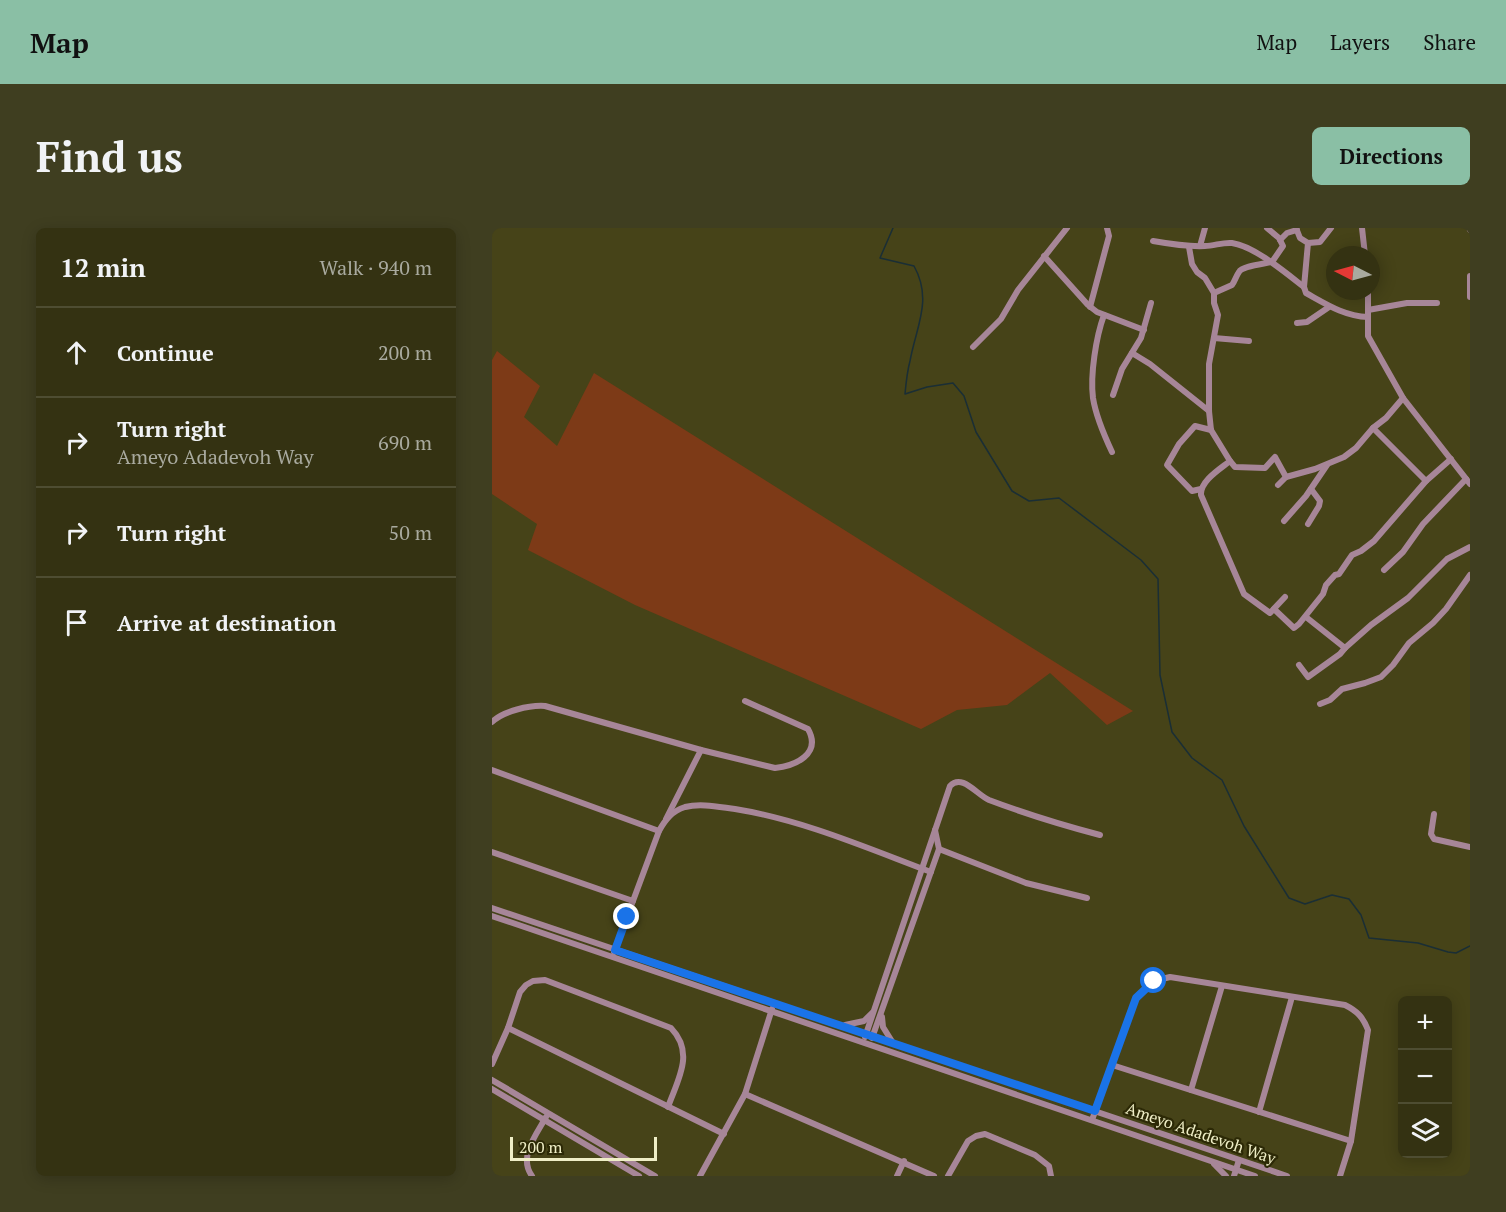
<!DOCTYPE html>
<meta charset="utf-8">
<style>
:root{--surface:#343212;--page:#3f3e20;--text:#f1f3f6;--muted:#a9aa9f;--line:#4e4d32;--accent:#8abfa5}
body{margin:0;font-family:"PT Serif",serif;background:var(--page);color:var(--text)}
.controls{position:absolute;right:18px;bottom:18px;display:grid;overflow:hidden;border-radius:9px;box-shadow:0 3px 15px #0003}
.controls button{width:54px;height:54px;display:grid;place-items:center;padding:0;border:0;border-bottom:2px solid var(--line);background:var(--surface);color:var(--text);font:30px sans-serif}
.compass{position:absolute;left:834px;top:18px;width:54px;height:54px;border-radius:50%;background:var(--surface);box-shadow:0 3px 15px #0003;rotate:276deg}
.scale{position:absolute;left:18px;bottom:15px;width:147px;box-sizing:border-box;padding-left:6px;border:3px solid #efeec6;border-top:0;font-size:16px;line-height:21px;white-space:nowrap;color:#efeec6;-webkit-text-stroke:4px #2c2906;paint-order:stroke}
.stop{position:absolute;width:18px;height:18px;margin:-14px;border:4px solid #1a73e8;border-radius:50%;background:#fff}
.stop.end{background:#1a73e8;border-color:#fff;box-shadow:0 2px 6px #0008}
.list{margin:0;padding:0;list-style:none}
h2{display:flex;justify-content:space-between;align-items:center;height:78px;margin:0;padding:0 24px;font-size:26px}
h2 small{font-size:20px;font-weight:400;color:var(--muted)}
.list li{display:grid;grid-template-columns:39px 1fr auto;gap:18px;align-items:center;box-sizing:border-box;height:90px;padding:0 24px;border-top:2px solid var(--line)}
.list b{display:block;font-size:22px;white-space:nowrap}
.list p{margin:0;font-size:20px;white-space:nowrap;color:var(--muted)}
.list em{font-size:20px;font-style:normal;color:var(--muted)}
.icon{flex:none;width:33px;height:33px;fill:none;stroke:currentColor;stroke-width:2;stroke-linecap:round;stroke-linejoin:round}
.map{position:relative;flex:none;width:978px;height:948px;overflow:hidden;border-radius:9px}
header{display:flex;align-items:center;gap:36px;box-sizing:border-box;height:84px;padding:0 30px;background:var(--accent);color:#111}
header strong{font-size:28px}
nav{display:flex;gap:33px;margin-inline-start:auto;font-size:21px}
.intro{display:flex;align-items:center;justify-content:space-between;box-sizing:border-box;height:144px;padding:0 36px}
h1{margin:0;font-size:42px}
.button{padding:15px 27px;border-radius:9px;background:var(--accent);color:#111;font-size:21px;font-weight:700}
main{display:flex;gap:36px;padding:0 36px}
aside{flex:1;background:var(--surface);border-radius:9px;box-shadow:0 3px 15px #0003}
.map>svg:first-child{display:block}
</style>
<header>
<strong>Map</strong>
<nav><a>Map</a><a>Layers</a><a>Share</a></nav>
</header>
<div class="intro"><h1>Find us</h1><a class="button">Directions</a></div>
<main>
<aside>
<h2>12 min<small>Walk · 940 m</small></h2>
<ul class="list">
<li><svg class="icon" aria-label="ahead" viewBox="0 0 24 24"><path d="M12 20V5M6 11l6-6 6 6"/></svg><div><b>Continue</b></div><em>200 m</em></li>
<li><svg class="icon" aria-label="right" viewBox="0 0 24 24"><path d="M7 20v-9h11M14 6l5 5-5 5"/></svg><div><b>Turn right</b><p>Ameyo Adadevoh Way</p></div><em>690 m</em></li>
<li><svg class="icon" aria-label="right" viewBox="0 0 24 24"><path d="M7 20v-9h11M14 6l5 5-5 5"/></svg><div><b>Turn right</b></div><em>50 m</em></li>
<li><svg class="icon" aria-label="arrive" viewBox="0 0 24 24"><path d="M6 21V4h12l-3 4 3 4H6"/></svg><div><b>Arrive at destination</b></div></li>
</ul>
</aside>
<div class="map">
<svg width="978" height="948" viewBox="0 0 978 948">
<rect width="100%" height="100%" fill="#464318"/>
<path fill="#7d3a17" d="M5,123L48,158L32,189L65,218L102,145L641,483L615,497L558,445L515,477L465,482L429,501L143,377L36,322L45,296L0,266V132Z"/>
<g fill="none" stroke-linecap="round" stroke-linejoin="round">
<path stroke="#1a2e35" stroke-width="1.5" d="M401,0L388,30L422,38C441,72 424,99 418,133C415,144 414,155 413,166L435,159L461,155L472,168L484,204L520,263L537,273L567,270L649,332L666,351L668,447L680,504L700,530L730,552L752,598L797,670L813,676L840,667L857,671L869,687L877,710L926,715L956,724L964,725L978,718"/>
<g stroke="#a78698" stroke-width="6">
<path d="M804,0L808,10L816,15L812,59"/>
<path d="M870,0L873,27"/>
<path d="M977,0L978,2"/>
<path d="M788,12L795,5L805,2"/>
<path d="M661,13C678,16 695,19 713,18C722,18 731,14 740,15C762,18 794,45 812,59L814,65C834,76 852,88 876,89"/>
<path d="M816,15L828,14L839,0"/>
<path d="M708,18L713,0"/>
<path d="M697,19L700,36L705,44L713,50L722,65V75L726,87L717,136V183L719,202L738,233C728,241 708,253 709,267L752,366L778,385L793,369"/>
<path d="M552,28L596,77L605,84L652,102"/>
<path d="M978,48V69"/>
<path d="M876,63V108L911,170L978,256"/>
<path d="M722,65L740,57C743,53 744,48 747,44C750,38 772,36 780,34L791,18L787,10L775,0"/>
<path d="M598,79L617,8L615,0"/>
<path d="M876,82L915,75H945"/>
<path d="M612,87C604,109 598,147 601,170C604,189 612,207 620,224"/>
<path d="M805,95L815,94L837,79"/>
<path d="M722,110L757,113"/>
<path d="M481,119L509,91L526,62L575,0"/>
<path d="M640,125L658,136L717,183"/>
<path d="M621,167L630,141L649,110L659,75"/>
<path d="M881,200L934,253"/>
<path d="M738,233L743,239L773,240L783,229L794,249L823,241L852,229L864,220L881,200L894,190L911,170"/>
<path d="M786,257L794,249"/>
<path d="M709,261L700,263L675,237L687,216L703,198L719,202"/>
<path d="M792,293L814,268L835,237"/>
<path d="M816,296L827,278L828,273L819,261"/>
<path d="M892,342L911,324L931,296L974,251"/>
<path d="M782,381L802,400L807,396L831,366L834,357L843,347L847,346L860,327L869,323L882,313L934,253L959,231"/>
<path d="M814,389L853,420L879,397L916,370L955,331L978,319"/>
<path d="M807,437L816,449L848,426L853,420"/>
<path d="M828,476L838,472L850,461L873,455L889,449L901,437L917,415L941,395L954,381L978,347"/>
<path d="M0,494C11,483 38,477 53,478L209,522L283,540C303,538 330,526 316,501L253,473"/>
<path d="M0,542L167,603"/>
<path d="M942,586L939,606L942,611L978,619"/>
<path d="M174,591L209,522"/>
<path d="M447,621L534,655L595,670"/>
<path d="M0,624L141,673"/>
<path d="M0,680L795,948"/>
<path d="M0,688L763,948"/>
<path d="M122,724L167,603C173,592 180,583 193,579C209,575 227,579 243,581C311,592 375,620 439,644"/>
<path d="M390,789L391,799L401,815"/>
<path d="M353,797L372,793L380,785"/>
<path d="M16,800L232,906"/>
<path d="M373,809L458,558C470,545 485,567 497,572C534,586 570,597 608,607"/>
<path d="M380,810L447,621L443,602"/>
<path d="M0,836L16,800L28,764L34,757L41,753L53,752L179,800C203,825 186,851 176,879"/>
<path d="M620,837L859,913"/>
<path d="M0,852L163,948"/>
<path d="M0,861L147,948"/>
<path d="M699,862L730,758"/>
<path d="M253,866L442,948"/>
<path d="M767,884L800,769"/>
<path d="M600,892L644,770L662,753L678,749L853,777C865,783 871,789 876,802L859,913L848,948"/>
<path d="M722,936L734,948"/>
<path d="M40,948C26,929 44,907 54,889"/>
<path d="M208,948L253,866L280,781"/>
<path d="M405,948L412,933"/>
<path d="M456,948L476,913L484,908L493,906L543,927L557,938L559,948"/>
<path d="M742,948L747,932"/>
</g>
</g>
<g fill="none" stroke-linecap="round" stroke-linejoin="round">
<path stroke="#1a73e8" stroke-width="8" d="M135,689L123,722L603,883L644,770L662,753"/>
</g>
<g text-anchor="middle" stroke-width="4.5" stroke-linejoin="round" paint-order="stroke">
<g font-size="16" fill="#efeec6" stroke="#2c2906">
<text transform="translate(709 905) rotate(19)" y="6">Ameyo Adadevoh Way</text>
</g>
</g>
</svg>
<div class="controls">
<button>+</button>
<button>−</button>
<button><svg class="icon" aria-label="layers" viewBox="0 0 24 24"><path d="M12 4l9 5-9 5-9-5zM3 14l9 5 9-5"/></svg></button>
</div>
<svg class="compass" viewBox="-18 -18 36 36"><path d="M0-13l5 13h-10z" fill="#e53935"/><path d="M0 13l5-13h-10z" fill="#a9aa9f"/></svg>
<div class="scale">200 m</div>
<div class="stop" style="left:662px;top:753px"></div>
<div class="stop end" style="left:135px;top:689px"></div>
</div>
</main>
